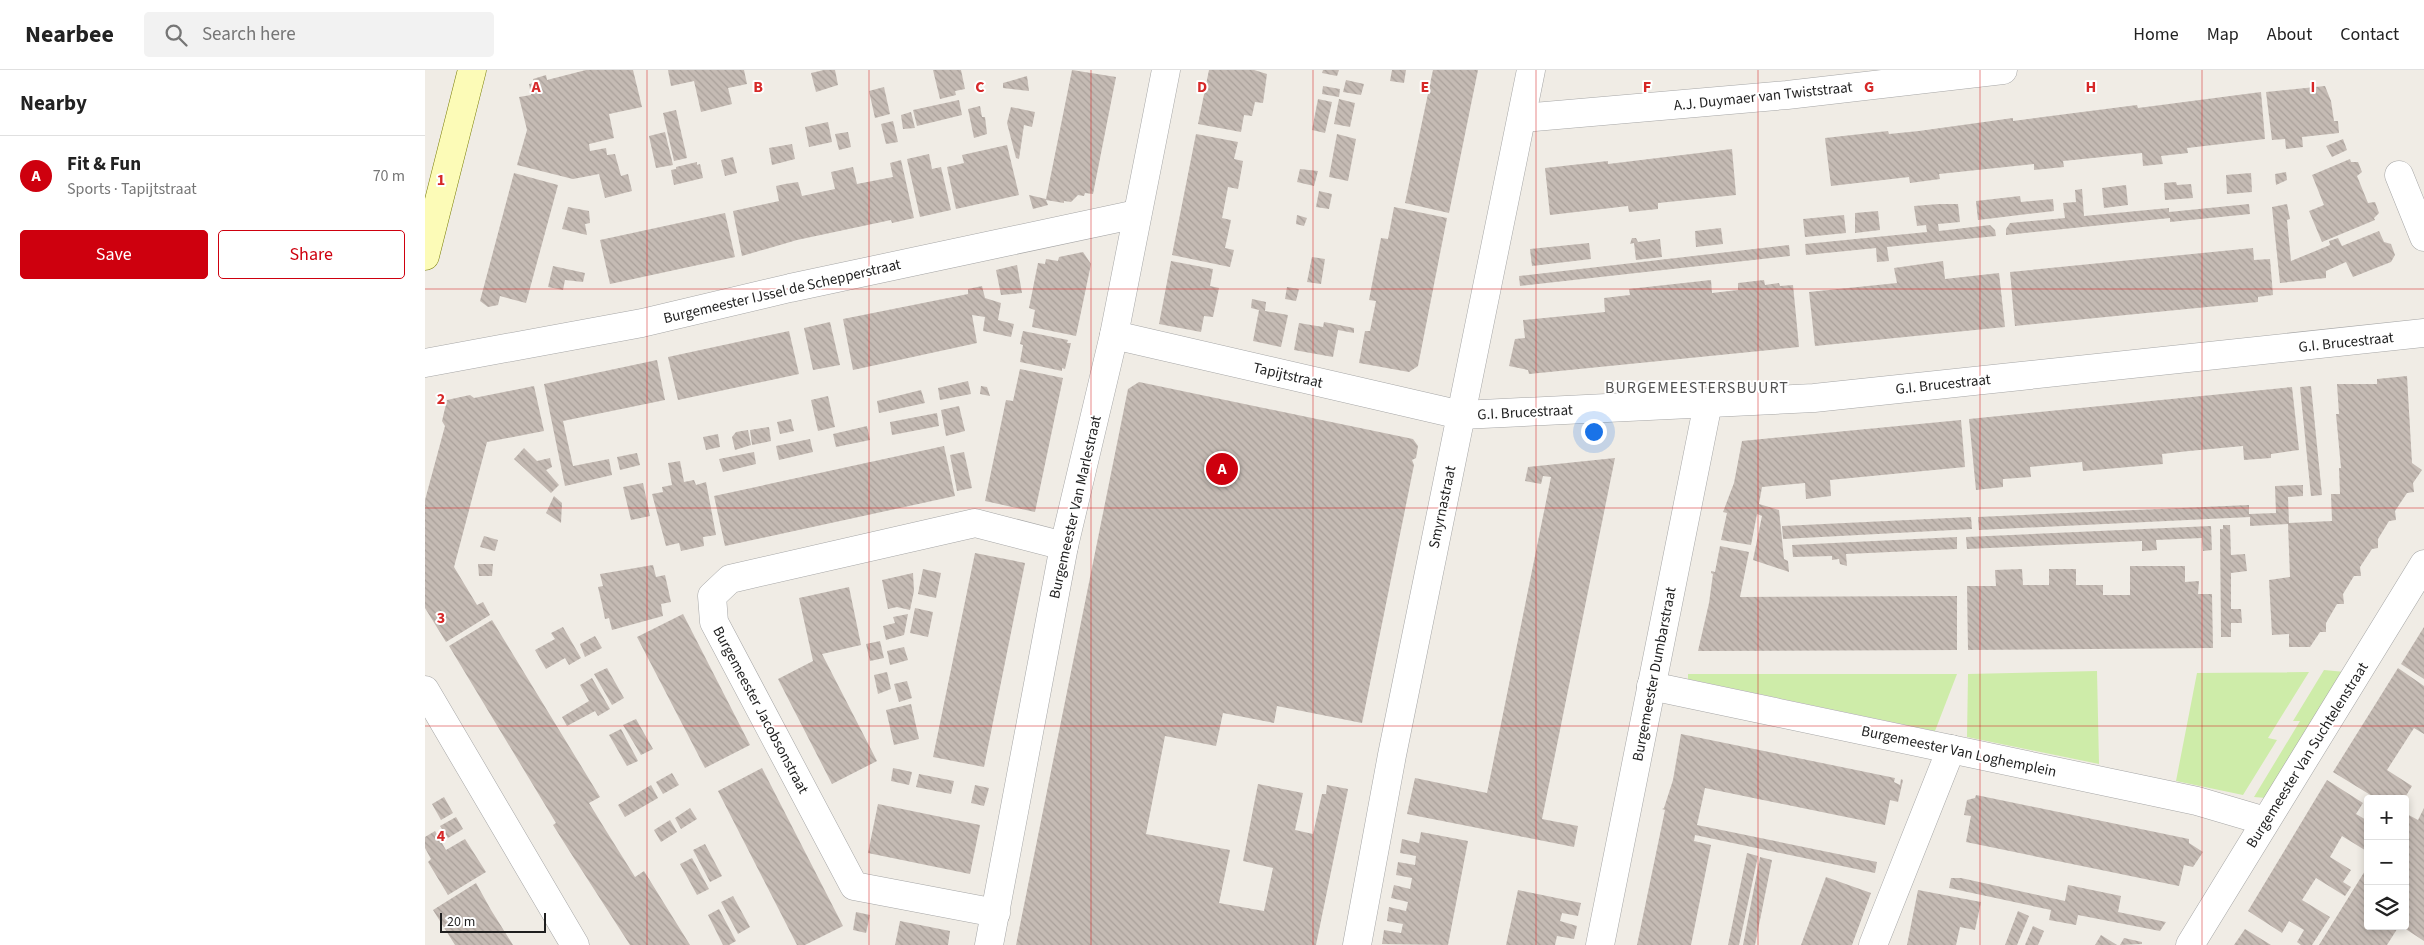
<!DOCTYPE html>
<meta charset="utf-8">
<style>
:root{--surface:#fff;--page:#f2f2f2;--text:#222;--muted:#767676;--line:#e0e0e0;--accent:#ce000e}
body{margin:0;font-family:"Source Sans 3",sans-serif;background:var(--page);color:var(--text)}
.controls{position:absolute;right:15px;bottom:15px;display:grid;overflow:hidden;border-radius:5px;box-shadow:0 2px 8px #0003}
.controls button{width:45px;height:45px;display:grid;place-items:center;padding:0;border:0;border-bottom:1px solid var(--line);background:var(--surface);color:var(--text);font:25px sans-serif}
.scale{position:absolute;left:15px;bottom:12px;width:106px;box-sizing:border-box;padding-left:5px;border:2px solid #1f1f1f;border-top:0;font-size:14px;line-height:18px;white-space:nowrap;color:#1f1f1f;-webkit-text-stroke:4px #fff;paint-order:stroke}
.you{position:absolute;left:1168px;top:361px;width:18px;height:18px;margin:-12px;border:4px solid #fff;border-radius:50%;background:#1a73e8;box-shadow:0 0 0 8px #1a73e833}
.badge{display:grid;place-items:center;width:32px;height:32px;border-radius:50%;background:var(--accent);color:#fff;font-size:16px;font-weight:700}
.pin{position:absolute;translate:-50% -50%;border:2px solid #fff;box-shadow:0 1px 5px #0006}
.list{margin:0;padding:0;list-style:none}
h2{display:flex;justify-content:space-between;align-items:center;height:65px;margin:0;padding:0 20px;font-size:21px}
h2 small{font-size:16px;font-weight:400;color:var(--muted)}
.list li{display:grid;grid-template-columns:32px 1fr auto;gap:15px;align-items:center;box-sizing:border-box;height:80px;padding:0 20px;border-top:1px solid var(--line)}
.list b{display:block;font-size:19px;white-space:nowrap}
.list p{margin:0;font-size:16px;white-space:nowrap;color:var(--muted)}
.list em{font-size:16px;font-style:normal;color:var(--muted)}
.actions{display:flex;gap:10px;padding:15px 20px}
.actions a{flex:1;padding:11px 0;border:1px solid var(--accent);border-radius:5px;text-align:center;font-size:18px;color:var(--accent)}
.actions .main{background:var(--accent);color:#fff}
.icon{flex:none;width:28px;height:28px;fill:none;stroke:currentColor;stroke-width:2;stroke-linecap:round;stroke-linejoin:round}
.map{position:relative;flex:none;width:1999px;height:875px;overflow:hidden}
header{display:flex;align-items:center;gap:30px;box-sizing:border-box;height:70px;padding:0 25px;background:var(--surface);border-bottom:1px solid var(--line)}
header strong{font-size:24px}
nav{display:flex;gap:28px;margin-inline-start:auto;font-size:18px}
.search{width:350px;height:45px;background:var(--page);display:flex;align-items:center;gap:12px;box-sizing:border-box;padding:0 18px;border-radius:5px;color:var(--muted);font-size:19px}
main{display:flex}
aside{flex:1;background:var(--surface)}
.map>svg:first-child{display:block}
</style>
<header>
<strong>Nearbee</strong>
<div class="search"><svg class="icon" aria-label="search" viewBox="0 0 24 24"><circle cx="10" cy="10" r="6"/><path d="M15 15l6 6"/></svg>Search here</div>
<nav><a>Home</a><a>Map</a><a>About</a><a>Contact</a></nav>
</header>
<main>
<aside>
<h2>Nearby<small></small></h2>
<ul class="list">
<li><span class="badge">A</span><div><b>Fit &amp; Fun</b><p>Sports · Tapijtstraat</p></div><em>70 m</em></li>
</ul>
<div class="actions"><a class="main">Save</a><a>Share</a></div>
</aside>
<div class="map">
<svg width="1999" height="875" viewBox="0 0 1999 875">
<defs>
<pattern id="building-back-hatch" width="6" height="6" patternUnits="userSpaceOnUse" patternTransform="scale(1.25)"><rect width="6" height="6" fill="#c5bbb4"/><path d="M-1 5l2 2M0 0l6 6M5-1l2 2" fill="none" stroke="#a9a09a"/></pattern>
</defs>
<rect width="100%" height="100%" fill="#f0ece5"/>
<g fill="#ceeca9">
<path d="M1899,600L1920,602L1841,728L1829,727L1875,651H1868Z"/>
<path d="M1672,601L1674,694L1542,667L1543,604Z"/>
<path d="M1884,602L1843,668L1852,670L1818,725L1751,711L1772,603Z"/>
<path d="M1263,604H1532L1510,661L1263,609Z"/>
</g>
<g fill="url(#building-back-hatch)">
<path d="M161,0H208L217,37L184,44L189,68L164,74L165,81L181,78L182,85L190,84L196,106L203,104L207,121L180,128L174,104L148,109L92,95L102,60L94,27L106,25L104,14L109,13L108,9L121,5L122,10Z"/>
<path d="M243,0H319L322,14L303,18L307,34L276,42L269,11L246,16Z"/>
<path d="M399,0H410L413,15L391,22L386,3Z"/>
<path d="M508,0H536L540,19L530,21L531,25L515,29Z"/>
<path d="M647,0L691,7L668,124L660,123L659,126L653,125L646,132L639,131V133L621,130L623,135L608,139L604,125L621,129Z"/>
<path d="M784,0H829L842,4L838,33L830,32L827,46L819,45L816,62L773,54Z"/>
<path d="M898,0H914L912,6L897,3Z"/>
<path d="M967,0H981L979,13L965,11Z"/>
<path d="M1008,0H1053L1024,143L980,133Z"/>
<path d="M602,6L604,21L578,18V13Z"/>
<path d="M921,10L939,14L936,25L918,22Z"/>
<path d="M898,16L915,19L914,27L897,24Z"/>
<path d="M1900,16L1906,31L1909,51H1913L1914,63L1877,67L1878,77L1861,79L1860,69L1847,70L1841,22Z"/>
<path d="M459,17L465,44L450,48L444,21Z"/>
<path d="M1836,22L1840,69L1762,78L1763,83L1736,86L1738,94L1718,96L1717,83L1638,91L1639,97L1609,100V94L1514,104L1515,109L1485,113L1484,107L1406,116L1400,68L1463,61L1464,64L1494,61L1588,48V51L1618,47L1712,35L1713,38Z"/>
<path d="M893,29L907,32L900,63L887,60Z"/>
<path d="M914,29L930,33L925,57L909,54Z"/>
<path d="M534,30L537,45L492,56L488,40Z"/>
<path d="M555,36L557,47H560L562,64L549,68L543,39Z"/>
<path d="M586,37L610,42L607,57L599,55L594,89L591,88L582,53Z"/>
<path d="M251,40L262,88L249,91L238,43Z"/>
<path d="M486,42L490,58L478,59L476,45Z"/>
<path d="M468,51L473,72L461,74L456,54Z"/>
<path d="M403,52L407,72L384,77L380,57Z"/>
<path d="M240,62L248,95L231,98L224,66Z"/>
<path d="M423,62L426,77L414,80L410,64Z"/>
<path d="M771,64L813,72L809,89L818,91L813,119L803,117L797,148L806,150L800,178L809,180L805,197L747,185Z"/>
<path d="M912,64L931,69L923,111L904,107Z"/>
<path d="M1918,69L1922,80L1907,87L1901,76Z"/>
<path d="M367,74L370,89L347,95L344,78Z"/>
<path d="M582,75L594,125L531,139L522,97L539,93L537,85Z"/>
<path d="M1307,79L1311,125L1233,133V139L1204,142L1203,136L1125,145L1120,98L1183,91V94Z"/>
<path d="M504,84L507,99L516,97L526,140L495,147L482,89Z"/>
<path d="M308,87L312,103L300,106L296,90Z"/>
<path d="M1925,89L1926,92H1933L1937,102L1932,106L1943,133L1950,132L1954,143L1949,148L1950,150L1897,172L1884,141L1899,135L1887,105Z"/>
<path d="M476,90L489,148L467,153L466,150L372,170L317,186L308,141L354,131L351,116L360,114L373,112L377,126L410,119L406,102L428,97L432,114L468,107L465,93Z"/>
<path d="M272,92V95L275,94L278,108L249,115L246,100L251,99V97Z"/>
<path d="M875,99L893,101L889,116L872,112Z"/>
<path d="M1861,102L1862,110L1851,115L1850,104Z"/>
<path d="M89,103L133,115L101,233L75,226L73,235L63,237L55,231Z"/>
<path d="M1826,103L1827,122L1802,124L1801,105Z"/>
<path d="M1751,112L1752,115L1766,114L1768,128L1740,130L1739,113Z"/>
<path d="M1701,115L1703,135L1679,138L1677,118Z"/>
<path d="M1657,119L1659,146L1744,138V142L1824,134L1825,144L1745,152V148L1581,165V159L1585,153L1640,148L1638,133L1651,132L1650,120Z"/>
<path d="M894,121L907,124L904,139L891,137Z"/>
<path d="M1595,126L1596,132L1628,129L1629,141L1553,150L1551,131Z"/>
<path d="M1514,134H1533L1535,152L1513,154L1514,161L1565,155L1570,160L1571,166L1462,177L1464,191L1452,192L1451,178L1381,185L1380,174L1502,162L1501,155L1492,156L1489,136Z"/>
<path d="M1862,134L1865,149L1862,150L1866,191L1905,175L1904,171L1913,168L1917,176L1954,161L1959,172L1966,174L1970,185L1966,192L1928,207L1921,192L1901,201V208L1855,213L1847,137Z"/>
<path d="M143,137L164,141L165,153L160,154L162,165L137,159Z"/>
<path d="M969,137L1022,148L993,296L984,302L934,293L940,261H945L951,231L944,230L956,168L963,169Z"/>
<path d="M1453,141L1455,160L1430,163V143Z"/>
<path d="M300,143L310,187L185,214L175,170Z"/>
<path d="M872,145L882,148L879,156L871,154Z"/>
<path d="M1419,145L1421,163L1380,167L1378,149Z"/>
<path d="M1296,158L1298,174L1271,177L1270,161Z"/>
<path d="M1207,168H1211L1213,172L1235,169L1237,187L1211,190L1209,173L1205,174Z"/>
<path d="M1164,173L1166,189L1107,196L1105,179Z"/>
<path d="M1364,175L1365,186L1095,216L1094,206Z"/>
<path d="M1828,178L1829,190L1845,189L1848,225L1833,227V232L1590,256L1585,202Z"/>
<path d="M658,182L666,194L651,266L607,257L610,240L604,238L613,193L620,194L621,189L633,191L634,187Z"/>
<path d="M887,187L900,189L896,214L882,212Z"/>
<path d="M746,191L788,199L785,216L794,218L788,247L779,246L776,262L734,254Z"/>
<path d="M1518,191L1520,209L1574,203L1580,257L1390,276L1384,222L1472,213L1469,198Z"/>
<path d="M592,195L597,223L576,225L571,200Z"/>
<path d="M128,196L160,203L158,212L140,210L138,220L123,217Z"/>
<path d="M1286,210L1287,223L1313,220V213L1339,210L1340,215L1354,213L1355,216L1368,215L1374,277L1104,304L1103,300L1084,296L1090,269L1100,268L1098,250L1180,242L1179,228L1205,225L1204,219Z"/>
<path d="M557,216L560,228L576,233L573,250L589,254L586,267L558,261L560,247L547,245L552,273L428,300L418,249L543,224V219Z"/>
<path d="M862,217L874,219L871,231L860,229Z"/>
<path d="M827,229L841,232L840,241L863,245L856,277L828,271L834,240L826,238Z"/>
<path d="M405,252L415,295L388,300L379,258Z"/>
<path d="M899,252L929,258V263L913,260L908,287L869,280L874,253L898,257Z"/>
<path d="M364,261L374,304L253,330L243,287Z"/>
<path d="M598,261L643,270L642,273H646L640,299L637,298V301L595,292L598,275L595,274Z"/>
<path d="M232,290L240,330L138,351L148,396L184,389L187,405L140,416L119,314Z"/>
<path d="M595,299L638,308L610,442L560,431L581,330L588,331Z"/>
<path d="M1982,306L1987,393L1997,400L1988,413L1989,422L1982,423L1970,441L1971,450L1964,451L1953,469V478L1947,479L1935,497L1936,506H1929L1918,524L1919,534H1912L1901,553V562H1895L1885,577H1864V564L1847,565L1844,510L1865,507L1863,454L1825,456V447L1554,460L1553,447L1824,435V444L1851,443L1850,416L1878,415V426L1863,427L1864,453L1907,451L1906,424H1915L1914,398H1916L1911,344H1914L1912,314H1952V309Z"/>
<path d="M543,311L546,324L515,330L513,318Z"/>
<path d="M714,312L988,369L993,376L991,388L987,390L989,395L937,653L852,636L849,653L798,643L791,676L740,666L721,764L805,780L794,833L839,841L848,798L818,791L833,714L878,723L870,760L888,764L897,724H901L902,715L923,719L891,875H591L703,319Z"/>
<path d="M109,316L119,361L62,372L29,497L52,535L58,532L65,545L21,572L0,538V430L20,356L17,351L22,330L45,325L49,328Z"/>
<path d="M556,316L562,317L565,326L555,324Z"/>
<path d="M1886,316L1897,425L1886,426L1875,317Z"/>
<path d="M1867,317L1874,380L1846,384V388L1819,390L1818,376L1764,381L1737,384L1738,394L1658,401L1657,392L1605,397L1606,407L1578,409V417L1551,420L1544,349Z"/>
<path d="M496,320L500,333L454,343L452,331Z"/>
<path d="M403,326L410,357L393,361L386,330Z"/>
<path d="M534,336L540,361L521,366L516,340Z"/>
<path d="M512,343L514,356L467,365L465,352Z"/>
<path d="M366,349L369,361L355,364L352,352Z"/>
<path d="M1536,350L1540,397L1405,410L1406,426L1381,429L1380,413L1337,417L1334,434L1354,440L1359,489L1363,491L1364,502L1328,490L1337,446L1332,444L1326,475L1296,470L1302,443L1298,442L1309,413L1317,371Z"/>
<path d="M442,356L445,370L411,377L408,364Z"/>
<path d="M344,357L346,371L327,375L325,360Z"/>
<path d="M323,360L326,375L310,380L307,367L311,362Z"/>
<path d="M293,364L295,377L281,380L278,367Z"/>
<path d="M385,369L388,382L354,390L351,376Z"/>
<path d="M519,376L530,426L300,476L289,426Z"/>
<path d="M99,378L112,391L125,388L127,397L121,400L134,415L126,423L89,389Z"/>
<path d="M329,382L331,394L298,402L294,389Z"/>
<path d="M539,382L547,418L532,421L525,385Z"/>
<path d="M212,383L215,395L195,400L192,387Z"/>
<path d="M1190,388L1117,749L1153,756L1149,777L982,744L990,708L1062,723L1126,407L1118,406L1116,414L1100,411L1103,397Z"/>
<path d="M255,391L259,412L269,410L271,415L281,412L291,465L278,467L279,476L256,481L254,473L241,476L227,424L238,422L237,417L247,415L243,393Z"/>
<path d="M218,413L225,446L206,450L198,417Z"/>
<path d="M129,426L137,433L136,453L121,443Z"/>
<path d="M1546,447L1547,459L1358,469L1357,456Z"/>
<path d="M1798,455H1805L1806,485L1820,484L1822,501L1806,503V539H1816L1817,553H1806V567H1796L1795,459H1798Z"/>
<path d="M1786,456L1787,480L1778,481L1777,468L1731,470L1732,480L1717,481V471L1542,479L1541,467Z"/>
<path d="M59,466L73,470L70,481L55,477Z"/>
<path d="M1532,467V479L1421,484L1422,496L1415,494L1414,489L1407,490V486L1368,487L1367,475Z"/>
<path d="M1295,476L1324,482L1315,527L1532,526V580L1273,581L1284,533L1288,504L1286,503V501L1290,502Z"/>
<path d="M550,483L600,493L559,697L508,687Z"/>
<path d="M53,494H68L67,506H54Z"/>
<path d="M228,495L231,507L240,505L246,532L236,534L238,546L187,560L184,548L180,549L177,534L173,517L178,516L175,504Z"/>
<path d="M1705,496H1760V512L1774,511L1773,524H1787L1788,578L1543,580L1542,516H1571L1570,500L1597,499L1598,515H1624V499H1651V515H1678V525H1705Z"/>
<path d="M498,499L516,503L511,528L493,524Z"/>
<path d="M488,503L489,521L485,540L472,537L463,539L457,510Z"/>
<path d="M424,517L436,575L397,584L452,691L407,714L353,609L388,591L374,528Z"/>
<path d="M490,538L508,542L503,567L485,563Z"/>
<path d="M258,544L325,675L280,698L212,567Z"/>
<path d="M483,544L479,565L461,570L458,556L470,553L468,547Z"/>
<path d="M67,550L175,727L164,733L180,759L210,807L219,801L265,875H205L145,782L128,755L131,753L24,576Z"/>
<path d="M138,557L156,588L144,595L140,588L121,599L110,580L130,569L126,563Z"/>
<path d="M1999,557V609L1976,594Z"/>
<path d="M170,566L177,578L160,587L155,574Z"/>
<path d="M455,571L459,588L445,591L441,574Z"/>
<path d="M479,577L483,590L465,595L462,581Z"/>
<path d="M182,598L199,628L187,635L169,604Z"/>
<path d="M1973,598L1999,616V664L1989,658L1962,700L1987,716L1979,729H1952L1908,702Z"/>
<path d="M462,602L466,619L453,624L449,605Z"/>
<path d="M167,608L185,639L173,646L170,641L142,656L137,647L164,631L155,615Z"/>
<path d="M482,611L487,628L474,632L469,614Z"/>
<path d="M486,634L494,669L469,675L461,640Z"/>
<path d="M211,649L228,679L216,685L198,655Z"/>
<path d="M196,659L213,691L202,696L184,665Z"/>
<path d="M1256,664L1470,708L1469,712L1475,715L1476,709L1478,710L1473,732L1465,730L1460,755L1280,718L1272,755L1452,792L1450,803L1270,765L1269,771L1286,775L1266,875H1212L1240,740L1237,739L1239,738L1248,710Z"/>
<path d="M337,698L418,856L380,875H372L293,721Z"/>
<path d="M468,698L487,702L484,715L466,711Z"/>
<path d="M247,703L254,715L238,724L231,712Z"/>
<path d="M494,704L529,711L526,724L491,717Z"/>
<path d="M1902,710L1938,733L1931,744L1943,751V782L1917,766L1905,787L1926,800L1918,812L1926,817L1920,826L1891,808L1877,830L1905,847L1887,875H1876L1872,872L1879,860L1864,851L1857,863L1823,841Z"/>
<path d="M226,715L233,728L200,747L193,735Z"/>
<path d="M550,715L564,718L559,736L546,733Z"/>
<path d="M1551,725L1764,769V773L1778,782L1768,797L1759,795L1754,816L1541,772L1546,746L1539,745L1542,730L1550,728Z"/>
<path d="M19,727L28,743L16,750L7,734Z"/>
<path d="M453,734L555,755L545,804L443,783Z"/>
<path d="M265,738L272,749L256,759L250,748Z"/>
<path d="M1999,738V871L1976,856H1980V743L1993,750Z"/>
<path d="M31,747L38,759L23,768L15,756Z"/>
<path d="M245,750L252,762L236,772L229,760Z"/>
<path d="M10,761L21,780L40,769L61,802L23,825L3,792L6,789L0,778V767Z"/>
<path d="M996,762L1043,771L1023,875L957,874L959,860L976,863L978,854L962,851L964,837L981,841L983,832L966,828L969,815L985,819L987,808L971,805L973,792L990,795L991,786L975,783L977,769L994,773Z"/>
<path d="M280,774L297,806L285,812L268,780Z"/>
<path d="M1322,783L1333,786L1314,875H1303Z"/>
<path d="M1335,787L1347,790L1330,875H1318Z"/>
<path d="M267,788L284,819L272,825L255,794Z"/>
<path d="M1943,796V856H1974L1962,875H1894Z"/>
<path d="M1401,807L1446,823L1427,875H1376Z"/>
<path d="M1526,808H1536L1640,831L1643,815L1696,826L1693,842L1741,852L1735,861L1653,845L1651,855L1624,850L1626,840L1524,818Z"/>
<path d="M51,813L66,840L88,875H30L8,840Z"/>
<path d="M1093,820L1156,833L1153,846L1137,843L1135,851L1152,856L1149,869L1132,866L1130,875H1081Z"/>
<path d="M1493,820L1556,832L1550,860L1535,857L1531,875H1482Z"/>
<path d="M308,826L325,857L313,864L296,832Z"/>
<path d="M294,839L311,871L304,875H298L283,845Z"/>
<path d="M1593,841L1604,846L1592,875H1580Z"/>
<path d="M431,842L445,845L441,863L428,860Z"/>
<path d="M475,851L525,861L523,875H470Z"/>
<path d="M1608,856L1619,861L1613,875H1600Z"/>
<path d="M1820,859L1846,875H1809Z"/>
<path d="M1676,865L1692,875H1670Z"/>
<path d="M1699,868L1717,872V874L1695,875Z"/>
</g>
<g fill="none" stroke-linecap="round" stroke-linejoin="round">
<defs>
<g id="street">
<path d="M1097,48L1362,25L1578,0"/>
<path d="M1974,105L1999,167"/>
<path d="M689,265L1036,345L1389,328L1999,263"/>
<path d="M0,293L217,253L365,218L712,144"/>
<path d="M1226,616L1772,731L1840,751"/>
<path d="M0,620L150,875"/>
<path d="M571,843L429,816L289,552L287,526L305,509L550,453L639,476"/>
<path d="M564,875L639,476L689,265L741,0"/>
<path d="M932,875L967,685L1106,0"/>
<path d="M1175,875L1283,333"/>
<path d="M1448,875L1526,679"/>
<path d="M1765,875L1999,494"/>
</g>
<path id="secondary" d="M0,186L47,0"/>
</defs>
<use href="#street" stroke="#a6a6a6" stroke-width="29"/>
<use href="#secondary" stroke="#767b01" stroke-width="29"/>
<use href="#street" stroke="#fff" stroke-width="28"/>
<use href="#secondary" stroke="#fcfbb7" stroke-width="28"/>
</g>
<path fill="none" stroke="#d62828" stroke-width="1" stroke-opacity="0.55" d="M222,0V875M444,0V875M666,0V875M888,0V875M1111,0V875M1333,0V875M1555,0V875M1777,0V875M0,219H1999M0,438H1999M0,656H1999"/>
<g text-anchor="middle" stroke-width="4" stroke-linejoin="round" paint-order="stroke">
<g font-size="15" fill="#1f1f1f" stroke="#fff">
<text transform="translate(1338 26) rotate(-6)" y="5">A.J. Duymaer van Twiststraat</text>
<text transform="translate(357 221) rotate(-13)" y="5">Burgemeester IJssel de Schepperstraat</text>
<text transform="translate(1921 272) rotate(-6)" y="5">G.I. Brucestraat</text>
<text transform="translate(863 305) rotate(13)" y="5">Tapijtstraat</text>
<text transform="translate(1518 314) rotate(-6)" y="5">G.I. Brucestraat</text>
<text transform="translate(1100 342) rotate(-3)" y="5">G.I. Brucestraat</text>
<text transform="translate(650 437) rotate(-77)" y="5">Burgemeester Van Marlestraat</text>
<text transform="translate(1017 437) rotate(-78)" y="5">Smyrnastraat</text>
<text transform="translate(1229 604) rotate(-79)" y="5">Burgemeester Dumbarstraat</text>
<text transform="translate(336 640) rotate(62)" y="5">Burgemeester Jacobsonstraat</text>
<text transform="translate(1534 681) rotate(12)" y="5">Burgemeester Van Loghemplein</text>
<text transform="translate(1882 685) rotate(-58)" y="5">Burgemeester Van Suchtelenstraat</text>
</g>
<g font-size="16" letter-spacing="1" fill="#525252" stroke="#fff">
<text x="1272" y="323">BURGEMEESTERSBUURT</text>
</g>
</g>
<g font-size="16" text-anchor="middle" font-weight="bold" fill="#d62828" stroke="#fff" stroke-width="4" stroke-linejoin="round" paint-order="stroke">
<text x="111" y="22">A</text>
<text x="333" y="22">B</text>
<text x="555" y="22">C</text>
<text x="777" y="22">D</text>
<text x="1000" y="22">E</text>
<text x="1222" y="22">F</text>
<text x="1444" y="22">G</text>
<text x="1666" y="22">H</text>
<text x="1888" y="22">I</text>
<text x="16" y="115">1</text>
<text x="16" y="334">2</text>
<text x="16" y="553">3</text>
<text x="16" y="771">4</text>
</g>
</svg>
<div class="controls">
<button>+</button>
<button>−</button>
<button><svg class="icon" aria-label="layers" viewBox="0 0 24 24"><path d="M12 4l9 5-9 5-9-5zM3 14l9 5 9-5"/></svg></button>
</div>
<div class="scale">20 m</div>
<div class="you"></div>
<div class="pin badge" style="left:797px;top:399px">A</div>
</div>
</main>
